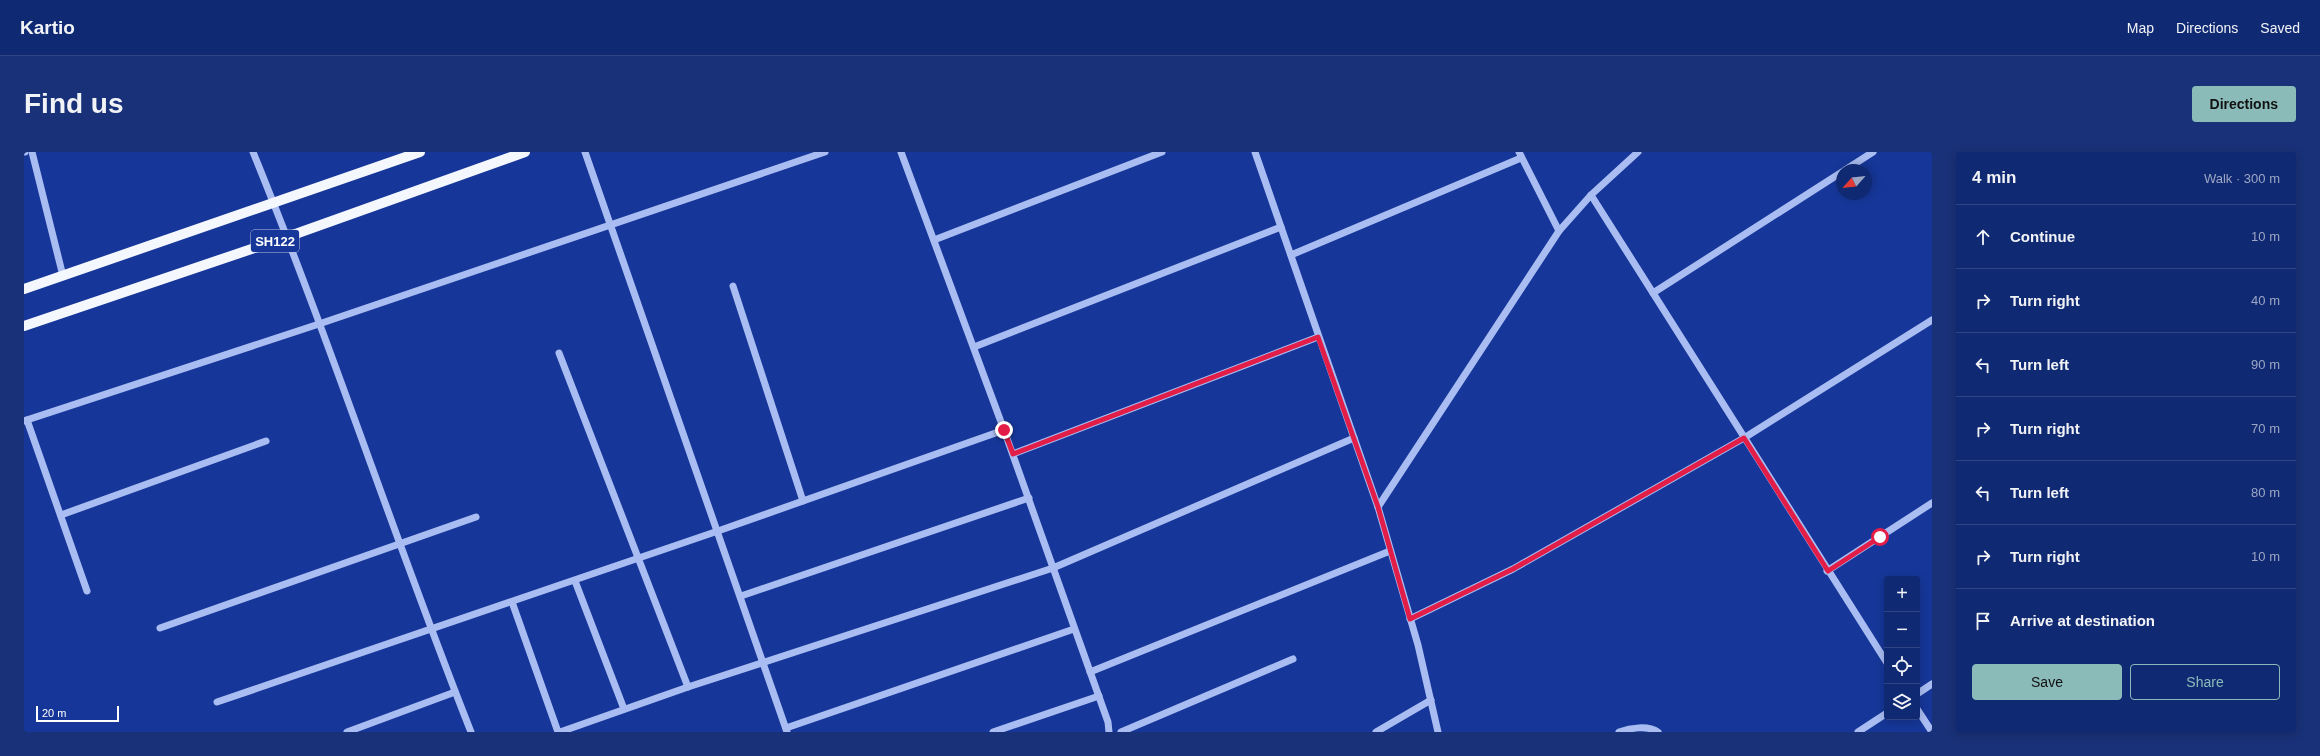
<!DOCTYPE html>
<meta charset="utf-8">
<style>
:root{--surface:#102973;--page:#193178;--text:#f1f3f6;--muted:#9ca6c4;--line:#304585;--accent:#8bbbb9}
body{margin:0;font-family:Helvetica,sans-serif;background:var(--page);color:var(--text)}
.controls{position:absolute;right:12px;bottom:12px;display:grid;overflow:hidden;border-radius:4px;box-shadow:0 2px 10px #0003}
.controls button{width:36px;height:36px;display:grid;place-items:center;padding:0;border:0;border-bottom:1px solid var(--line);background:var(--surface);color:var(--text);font:20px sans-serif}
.compass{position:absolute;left:1812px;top:12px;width:36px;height:36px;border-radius:50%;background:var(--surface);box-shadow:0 2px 10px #0003;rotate:243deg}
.scale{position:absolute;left:12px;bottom:10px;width:83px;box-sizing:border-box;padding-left:4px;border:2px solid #fff;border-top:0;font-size:11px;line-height:14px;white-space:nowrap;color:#fff;-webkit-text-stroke:3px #163799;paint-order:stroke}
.stop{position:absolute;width:12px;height:12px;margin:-9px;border:3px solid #e11d48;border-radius:50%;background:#fff}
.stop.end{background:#e11d48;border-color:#fff;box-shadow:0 1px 4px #0008}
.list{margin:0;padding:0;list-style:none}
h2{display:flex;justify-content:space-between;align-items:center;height:52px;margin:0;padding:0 16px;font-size:17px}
h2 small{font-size:13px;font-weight:400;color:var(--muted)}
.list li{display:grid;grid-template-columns:26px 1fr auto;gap:12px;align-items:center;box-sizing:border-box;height:64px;padding:0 16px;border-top:1px solid var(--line)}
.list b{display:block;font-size:15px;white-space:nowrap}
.list em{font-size:13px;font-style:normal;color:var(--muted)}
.actions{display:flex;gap:8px;padding:12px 16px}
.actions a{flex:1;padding:9px 0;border:1px solid var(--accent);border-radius:4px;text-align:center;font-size:14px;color:var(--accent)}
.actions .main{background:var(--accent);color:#111}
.icon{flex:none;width:22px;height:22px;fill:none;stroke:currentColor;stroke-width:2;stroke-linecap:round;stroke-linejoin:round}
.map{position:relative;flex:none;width:1908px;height:580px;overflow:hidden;border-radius:4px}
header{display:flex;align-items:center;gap:24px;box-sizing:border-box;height:56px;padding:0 20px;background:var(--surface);border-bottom:1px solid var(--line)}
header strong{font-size:19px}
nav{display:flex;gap:22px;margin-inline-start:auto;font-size:14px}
.intro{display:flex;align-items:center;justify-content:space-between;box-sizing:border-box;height:96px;padding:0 24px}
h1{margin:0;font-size:28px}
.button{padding:10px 18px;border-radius:4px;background:var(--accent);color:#111;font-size:14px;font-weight:700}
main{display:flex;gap:24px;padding:0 24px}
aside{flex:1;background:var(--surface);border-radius:4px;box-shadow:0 2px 10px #0003}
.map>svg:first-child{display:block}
</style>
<header>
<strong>Kartio</strong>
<nav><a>Map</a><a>Directions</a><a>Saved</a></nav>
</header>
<div class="intro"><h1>Find us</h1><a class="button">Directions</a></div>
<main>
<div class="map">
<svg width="1908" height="580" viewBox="0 0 1908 580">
<rect width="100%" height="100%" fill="#163799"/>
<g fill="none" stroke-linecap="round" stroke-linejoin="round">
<g stroke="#aabdf2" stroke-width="7">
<path d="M0,0H1"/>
<path d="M8,0L39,124"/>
<path d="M229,0C307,191 371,388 447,580"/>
<path d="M561,0L763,580"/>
<path d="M877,0L980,278L1084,570L1085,580"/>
<path d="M1231,0L1354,355L1394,493L1414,580"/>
<path d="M1495,0L1535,79"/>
<path d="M1821,18L1849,0"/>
<path d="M1567,43L1863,511"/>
<path d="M910,88L1138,0"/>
<path d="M1267,103L1497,6"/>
<path d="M709,134L779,349"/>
<path d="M1629,141L1818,20"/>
<path d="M950,195L1257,75"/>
<path d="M535,201L664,535"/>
<path d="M3,268L63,439"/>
<path d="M0,269L295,172L801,0"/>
<path d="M989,302L1294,185"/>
<path d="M1354,355L1535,79L1567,43L1614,0"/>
<path d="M37,363L242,289"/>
<path d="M1803,419L1908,351"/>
<path d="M551,429L600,557"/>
<path d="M717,444L1005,346"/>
<path d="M488,450L534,580"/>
<path d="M1386,467L1489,417L1720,286L1908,168"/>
<path d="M136,476L452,365"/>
<path d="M1066,520L1366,399"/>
<path d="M1893,542L1908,532"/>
<path d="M193,550L694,379L980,278"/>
<path d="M1893,557L1908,580"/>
<path d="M762,576L1050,477"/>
<path d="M323,580L431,540"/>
<path d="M536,580L664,535L1029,416L1330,286"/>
<path d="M969,580L1075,544"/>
<path d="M1097,580L1269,507"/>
<path d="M1352,580L1407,548"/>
<path d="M1595,580C1606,576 1624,573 1634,580"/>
<path d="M1834,580L1863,561"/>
</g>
<g stroke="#f5f7ff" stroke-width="10">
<path d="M0,137L396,0"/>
<path d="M0,174L263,85L501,0"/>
</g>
</g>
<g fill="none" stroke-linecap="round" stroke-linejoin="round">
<path stroke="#e11d48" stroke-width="5" d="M980,278L989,302L1294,185L1354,355L1386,467L1489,417L1720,286L1804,419L1856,385"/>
</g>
<g text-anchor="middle" stroke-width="4" stroke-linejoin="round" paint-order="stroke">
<rect fill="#163799" stroke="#b9c3e0" stroke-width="1" x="227" y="78" width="48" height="22" rx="3"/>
<g font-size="13" font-weight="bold" fill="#fff">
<text x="251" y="94">SH122</text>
</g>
</g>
</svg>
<div class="controls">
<button>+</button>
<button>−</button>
<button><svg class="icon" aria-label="locate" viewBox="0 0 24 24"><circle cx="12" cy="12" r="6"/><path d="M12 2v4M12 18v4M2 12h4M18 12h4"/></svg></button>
<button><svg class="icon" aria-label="layers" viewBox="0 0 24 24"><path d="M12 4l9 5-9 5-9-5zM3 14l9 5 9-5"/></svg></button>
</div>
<svg class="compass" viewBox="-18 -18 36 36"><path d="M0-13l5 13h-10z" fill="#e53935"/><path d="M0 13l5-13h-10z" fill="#9ca6c4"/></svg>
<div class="scale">20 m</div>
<div class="stop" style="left:1856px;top:385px"></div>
<div class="stop end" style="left:980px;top:278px"></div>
</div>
<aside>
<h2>4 min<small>Walk · 300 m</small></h2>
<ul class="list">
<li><svg class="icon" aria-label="ahead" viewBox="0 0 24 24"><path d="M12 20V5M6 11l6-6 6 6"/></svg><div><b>Continue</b></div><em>10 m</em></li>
<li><svg class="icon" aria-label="right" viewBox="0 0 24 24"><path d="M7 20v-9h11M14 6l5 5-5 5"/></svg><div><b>Turn right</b></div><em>40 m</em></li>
<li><svg class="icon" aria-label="left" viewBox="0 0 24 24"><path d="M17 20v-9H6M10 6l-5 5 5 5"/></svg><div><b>Turn left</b></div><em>90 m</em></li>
<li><svg class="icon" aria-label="right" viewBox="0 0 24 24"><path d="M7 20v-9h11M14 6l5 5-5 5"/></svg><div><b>Turn right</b></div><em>70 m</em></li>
<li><svg class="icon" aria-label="left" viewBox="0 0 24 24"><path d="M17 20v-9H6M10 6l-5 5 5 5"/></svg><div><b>Turn left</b></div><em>80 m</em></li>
<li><svg class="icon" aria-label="right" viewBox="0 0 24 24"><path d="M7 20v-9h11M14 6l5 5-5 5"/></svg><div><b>Turn right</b></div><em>10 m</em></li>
<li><svg class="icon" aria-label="arrive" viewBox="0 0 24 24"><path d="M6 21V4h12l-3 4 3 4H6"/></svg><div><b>Arrive at destination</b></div></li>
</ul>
<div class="actions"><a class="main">Save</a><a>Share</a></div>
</aside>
</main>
